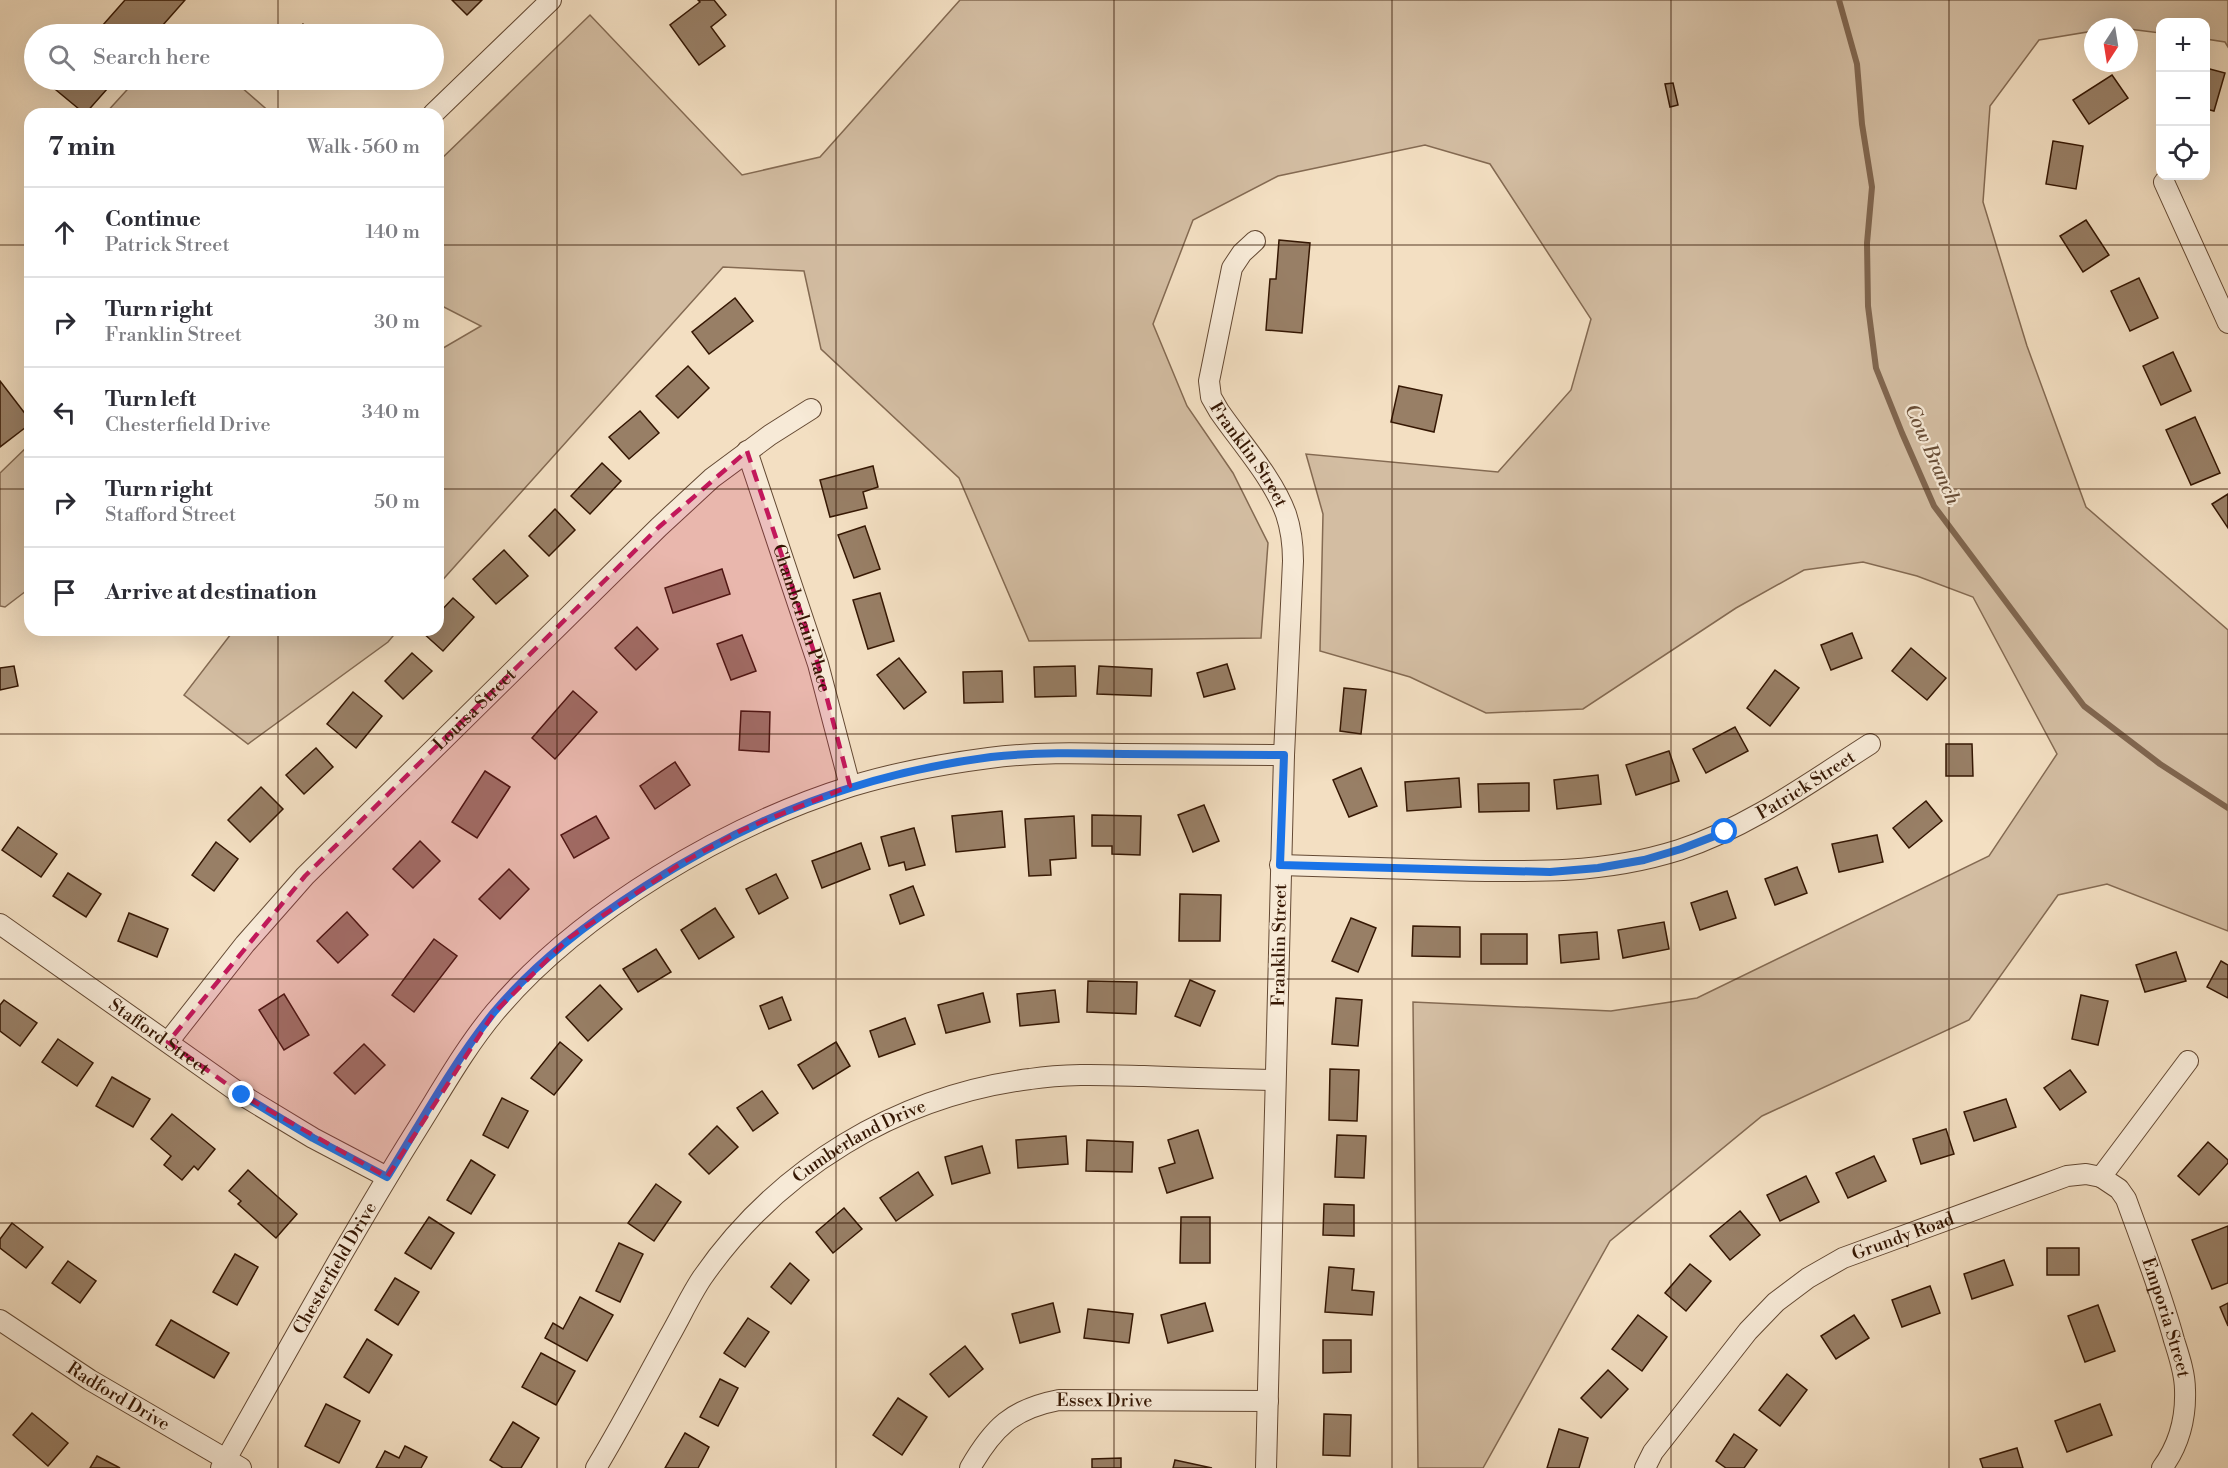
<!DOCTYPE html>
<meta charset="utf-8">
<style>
:root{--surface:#fff;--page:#f2f2f3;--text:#2b2b33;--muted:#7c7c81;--line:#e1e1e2}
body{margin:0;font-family:"Libre Bodoni",serif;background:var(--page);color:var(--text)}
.controls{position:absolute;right:18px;top:18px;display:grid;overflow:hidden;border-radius:12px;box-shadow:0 6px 24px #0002}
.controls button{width:54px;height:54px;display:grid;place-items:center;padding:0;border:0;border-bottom:2px solid var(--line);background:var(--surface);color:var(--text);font:30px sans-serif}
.compass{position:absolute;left:2084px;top:18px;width:54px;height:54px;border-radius:50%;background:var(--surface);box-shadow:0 6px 24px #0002;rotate:192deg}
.stop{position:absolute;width:18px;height:18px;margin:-14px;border:4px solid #1a73e8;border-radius:50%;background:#fff}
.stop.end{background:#1a73e8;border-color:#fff;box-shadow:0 2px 6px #0008}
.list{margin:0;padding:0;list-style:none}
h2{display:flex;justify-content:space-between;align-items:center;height:78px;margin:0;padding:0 24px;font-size:26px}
h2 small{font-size:20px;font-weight:400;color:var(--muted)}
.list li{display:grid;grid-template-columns:39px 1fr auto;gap:18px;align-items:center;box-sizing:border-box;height:90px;padding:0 24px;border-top:2px solid var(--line)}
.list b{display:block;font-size:22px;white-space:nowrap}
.list p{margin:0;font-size:20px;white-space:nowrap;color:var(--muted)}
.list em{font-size:20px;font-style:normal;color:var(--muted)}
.icon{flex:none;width:33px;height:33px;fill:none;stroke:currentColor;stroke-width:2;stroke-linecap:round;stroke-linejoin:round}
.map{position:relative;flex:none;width:2228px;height:1468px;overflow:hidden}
.search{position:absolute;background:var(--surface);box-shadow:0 6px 24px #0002;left:24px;top:24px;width:420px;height:66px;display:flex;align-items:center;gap:15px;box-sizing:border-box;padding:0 21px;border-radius:33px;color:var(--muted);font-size:22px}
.panel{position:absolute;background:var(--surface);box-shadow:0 6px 24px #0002;left:24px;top:108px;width:420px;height:528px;border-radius:18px}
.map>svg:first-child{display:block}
</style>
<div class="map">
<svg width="2228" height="1468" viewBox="0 0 2228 1468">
<rect width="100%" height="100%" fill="#f3dfc2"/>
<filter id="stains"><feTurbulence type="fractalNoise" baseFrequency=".00333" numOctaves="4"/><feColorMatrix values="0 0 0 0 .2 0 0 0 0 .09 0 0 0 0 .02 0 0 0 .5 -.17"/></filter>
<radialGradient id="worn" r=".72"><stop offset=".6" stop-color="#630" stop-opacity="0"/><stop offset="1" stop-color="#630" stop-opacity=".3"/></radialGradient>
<g fill="#d3bda2" stroke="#846a52" stroke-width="1.5">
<path d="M960,0H2228V47L2225,42L2206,39V22H2160V33L2129,29V27H2093V31L2039,40L1990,106L1983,202L2027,346L2086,507L2228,630V931L2107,884L2058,895L1969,1020L1762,1116L1610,1241L1483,1468H1418L1413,1002L1611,1011L1697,998L1989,856L2057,754L1973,597L1917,576L1863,562L1804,570L1736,608L1583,709L1486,713L1410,677L1320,651L1323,514L1306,454L1498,472L1571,390L1591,319L1490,164L1425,145L1278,176L1193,220L1153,324L1187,406L1233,473L1268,543L1261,638L1029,641L959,478L821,349L804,271L723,267L438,585V351L481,326L438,304V162L590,15L742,175L820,157Z"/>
<path d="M136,80H233L272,114H105Z"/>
<path d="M30,444V588L5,607L0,606V473Z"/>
<path d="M234,630H398L388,642L248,744L184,695Z"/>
</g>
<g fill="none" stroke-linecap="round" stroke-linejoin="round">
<path stroke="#80664f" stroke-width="6" d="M1839,0L1857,64L1862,124L1872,187L1867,243L1868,306L1876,368L1902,433L1934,506L2084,706L2160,764L2228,808"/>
</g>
<g fill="#987f66" stroke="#351703" stroke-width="1.5">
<path d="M125,0H185L155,34H95Z"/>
<path d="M452,0H482L467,15Z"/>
<path d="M698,0H714L726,15L711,27L725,46L699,65L670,25L700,2Z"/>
<path d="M303,24L318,34H297Z"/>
<path d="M2206,68L2225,73L2214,111L2206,109Z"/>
<path d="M2112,75L2128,98L2089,124L2073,100Z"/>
<path d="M55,80H115L85,114L50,85Z"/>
<path d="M295,80H316L309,89Z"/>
<path d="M1673,83L1678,105L1670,107L1665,84Z"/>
<path d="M2053,141L2083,146L2076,189L2046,184Z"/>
<path d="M2086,220L2109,255L2083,272L2060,236Z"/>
<path d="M1279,240L1310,243L1302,333L1266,330L1270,279H1276Z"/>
<path d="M2139,278L2158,318L2130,331L2111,291Z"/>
<path d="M735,298L753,321L709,354L692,332Z"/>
<path d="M2173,352L2191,391L2161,405L2143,366Z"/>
<path d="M688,366L709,388L678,418L656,396Z"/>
<path d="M0,381L30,420V424L0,447Z"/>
<path d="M1399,386L1442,395L1434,432L1391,422Z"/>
<path d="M640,411L659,433L629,459L609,437Z"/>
<path d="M2195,417L2220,473L2191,485L2166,430Z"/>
<path d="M602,463L621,481L590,514L571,496Z"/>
<path d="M873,466L878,487L863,492L867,508L830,517L820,480Z"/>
<path d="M2228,494V528L2212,504Z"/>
<path d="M555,509L575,530L549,556L529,536Z"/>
<path d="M865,526L880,569L854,578L838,535Z"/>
<path d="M504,550L528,576L496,604L473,579Z"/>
<path d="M722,569L730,594L673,613L665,588Z"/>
<path d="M880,593L894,641L868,649L853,600Z"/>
<path d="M453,598L474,617L443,651L422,632L424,630H438V614Z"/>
<path d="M637,627L658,649L636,670L615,648Z"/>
<path d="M1852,633L1862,658L1831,670L1821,645Z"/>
<path d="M742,635L756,671L731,680L717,644Z"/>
<path d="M1911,648L1946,678L1927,700L1892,671Z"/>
<path d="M412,653L432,671L403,699L385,681Z"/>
<path d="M899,658L926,692L904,709L877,675Z"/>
<path d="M1227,664L1235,689L1204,697L1197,673Z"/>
<path d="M14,666L18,686L0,690V668Z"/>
<path d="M1075,666L1076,696L1035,697L1034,667Z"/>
<path d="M1099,666L1152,669L1151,696L1097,694Z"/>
<path d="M1775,670L1799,688L1770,726L1747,708Z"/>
<path d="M1002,671L1003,702L964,703L963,672Z"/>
<path d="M1344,688L1366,690L1361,734L1340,731Z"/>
<path d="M573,691L597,712L555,759L532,738Z"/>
<path d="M353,692L382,716L356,748L327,724Z"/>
<path d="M741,711L770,712L769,752L739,750Z"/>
<path d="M1735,727L1748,751L1706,773L1693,749Z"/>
<path d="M1946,744H1972L1973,776H1946Z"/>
<path d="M316,748L333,767L304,794L286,775Z"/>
<path d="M1669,751L1679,781L1636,795L1626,765Z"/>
<path d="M675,762L690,785L655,809L640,786Z"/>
<path d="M1361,768L1377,806L1349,817L1333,780Z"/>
<path d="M485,771L510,787L477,838L452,822Z"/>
<path d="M1598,775L1601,804L1557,809L1554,780Z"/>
<path d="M1459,778L1461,807L1407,811L1405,782Z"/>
<path d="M1529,783V811L1479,812L1478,784Z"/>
<path d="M261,787L283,809L250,842L228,820Z"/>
<path d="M1926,801L1942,821L1909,848L1893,828Z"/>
<path d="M1204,805L1219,841L1193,852L1178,815Z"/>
<path d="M1002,811L1005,847L956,852L952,816Z"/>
<path d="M1092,815L1141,816L1140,855L1112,854V846H1092Z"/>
<path d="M596,816L609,838L574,858L561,835Z"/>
<path d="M1074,816L1076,858L1050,860L1051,875L1029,876L1025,819Z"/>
<path d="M18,827L57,854L41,877L2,850Z"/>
<path d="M914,828L925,865L906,870L904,862L889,866L881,837Z"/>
<path d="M1877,835L1883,862L1839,872L1832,844Z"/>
<path d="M420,841L440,861L413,888L393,869Z"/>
<path d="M216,842L238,859L214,891L192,875Z"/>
<path d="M861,843L870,869L822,888L812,861Z"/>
<path d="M1797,867L1807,893L1775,905L1765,879Z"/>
<path d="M509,869L529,889L500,919L479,899Z"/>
<path d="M68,873L101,894L86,917L53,896Z"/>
<path d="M776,874L788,898L759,914L746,889Z"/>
<path d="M913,886L924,915L900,924L890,895Z"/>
<path d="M1727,891L1736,918L1700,930L1691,903Z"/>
<path d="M1180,894L1221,895L1220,941H1179Z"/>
<path d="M715,908L734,937L699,959L681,930Z"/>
<path d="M347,912L368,935L338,963L317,941Z"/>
<path d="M129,913L168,929L157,957L118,941Z"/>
<path d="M1351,918L1376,928L1358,972L1332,961Z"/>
<path d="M1664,922L1669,949L1623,958L1618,930Z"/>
<path d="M1413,926L1460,927V957L1412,956Z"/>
<path d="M1597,932L1599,959L1561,963L1559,935Z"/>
<rect x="1481" y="934" width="46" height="30"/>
<path d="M434,939L457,956L414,1012L392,995Z"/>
<path d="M656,949L671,972L638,992L623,969Z"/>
<path d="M2176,952L2186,981L2145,992L2136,965Z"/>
<path d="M2221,961L2228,965V998L2207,987Z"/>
<path d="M1190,980L1215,991L1200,1026L1175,1016Z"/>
<path d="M1088,981L1137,982L1136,1014L1087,1012Z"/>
<path d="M600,985L622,1009L588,1041L566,1017Z"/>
<path d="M1055,990L1059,1022L1020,1026L1017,994Z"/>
<path d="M983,993L990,1022L946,1033L938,1005Z"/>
<path d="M284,994L309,1035L284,1050L259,1010Z"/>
<path d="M2081,995L2108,1001L2098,1045L2072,1039Z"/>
<path d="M782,997L791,1020L769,1029L760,1006Z"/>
<path d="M1336,998L1362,1000L1358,1046L1332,1044Z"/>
<path d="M4,1000L37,1023L20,1046L0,1031V1005Z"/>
<path d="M905,1018L915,1044L879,1057L870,1031Z"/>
<path d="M58,1039L93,1063L77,1086L42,1062Z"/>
<path d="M560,1042L582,1060L554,1095L531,1078Z"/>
<path d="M836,1042L850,1066L813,1089L798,1065Z"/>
<path d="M364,1044L385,1065L355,1094L334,1073Z"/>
<path d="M1330,1069L1359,1070L1357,1121L1329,1120Z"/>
<path d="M2070,1070L2086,1092L2060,1110L2044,1088Z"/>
<path d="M112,1077L150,1099L133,1127L96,1106Z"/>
<path d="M762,1091L778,1113L753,1131L737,1108Z"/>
<path d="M502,1098L528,1111L508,1148L483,1135Z"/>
<path d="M2006,1099L2016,1127L1974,1141L1964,1112Z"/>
<path d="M172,1114L215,1149L198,1170L194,1166L182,1180L164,1165L171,1156L151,1139Z"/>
<path d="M717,1126L738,1147L709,1174L689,1154Z"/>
<path d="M1946,1129L1954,1154L1921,1164L1913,1139Z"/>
<path d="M1198,1130L1213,1178L1167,1193L1159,1168L1175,1163L1168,1140Z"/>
<path d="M1337,1135L1366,1136L1364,1178L1335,1177Z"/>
<path d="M1066,1136L1068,1164L1018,1168L1016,1140Z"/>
<path d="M1087,1140L1133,1142L1132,1172L1086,1171Z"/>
<path d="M2208,1142L2228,1160V1163L2199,1195L2178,1176Z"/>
<path d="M982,1146L990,1173L952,1184L945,1157Z"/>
<path d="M1874,1156L1886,1181L1848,1198L1836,1173Z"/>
<path d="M471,1160L495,1175L471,1214L447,1200Z"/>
<path d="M248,1170L297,1214L276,1238L238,1204L241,1201L229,1191Z"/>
<path d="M918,1172L933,1195L896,1221L880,1198Z"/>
<path d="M1806,1176L1819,1202L1780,1221L1767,1195Z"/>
<path d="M656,1184L681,1202L654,1241L628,1223Z"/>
<path d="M1324,1204L1354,1205V1236L1323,1235Z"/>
<path d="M844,1208L862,1229L833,1253L816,1232Z"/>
<path d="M1740,1211L1760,1235L1730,1260L1710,1236Z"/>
<path d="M429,1217L454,1233L431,1269L405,1253Z"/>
<path d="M1181,1217H1210V1263H1180Z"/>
<path d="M12,1223L43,1247L26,1268L0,1248V1239Z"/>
<path d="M2228,1226V1283L2212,1289L2192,1240Z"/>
<path d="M619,1243L643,1254L620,1302L596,1291Z"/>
<rect x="2047" y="1248" width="32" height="27"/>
<path d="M235,1254L258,1267L237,1305L213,1292Z"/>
<path d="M2004,1260L2013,1285L1972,1299L1964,1274Z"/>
<path d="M68,1261L96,1281L80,1303L52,1283Z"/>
<path d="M790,1263L809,1280L791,1304L771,1287Z"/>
<path d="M1690,1264L1711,1281L1686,1311L1665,1293Z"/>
<path d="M1329,1267L1354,1269L1352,1290L1374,1292L1372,1315L1325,1312Z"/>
<path d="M395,1278L419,1292L398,1325L375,1310Z"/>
<path d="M1930,1286L1940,1313L1902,1327L1892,1300Z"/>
<path d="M580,1297L613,1315L587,1361L545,1338L553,1323L563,1329Z"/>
<path d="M1053,1303L1060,1332L1020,1343L1012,1314Z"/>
<path d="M1205,1303L1213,1331L1168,1343L1161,1315Z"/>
<path d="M2228,1303V1326L2220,1307Z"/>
<path d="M2098,1305L2115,1351L2085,1362L2068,1316Z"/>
<path d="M1088,1309L1133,1314L1129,1343L1084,1338Z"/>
<path d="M1638,1315L1667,1337L1642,1371L1612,1349Z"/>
<path d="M1854,1315L1869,1338L1836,1359L1821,1336Z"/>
<path d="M748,1318L769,1332L745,1367L724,1353Z"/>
<path d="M171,1320L229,1353L214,1378L156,1345Z"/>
<path d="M367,1339L392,1355L369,1393L344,1377Z"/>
<path d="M1323,1340H1351V1372L1323,1373Z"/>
<path d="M965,1346L983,1369L949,1397L930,1374Z"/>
<path d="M541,1353L575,1371L556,1405L522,1387Z"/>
<path d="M1608,1370L1628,1389L1601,1418L1581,1398Z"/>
<path d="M1787,1374L1807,1390L1780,1426L1759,1410Z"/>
<path d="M720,1379L738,1388L718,1426L700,1417Z"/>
<path d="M898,1398L927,1417L902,1455L873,1435Z"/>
<path d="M326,1404L360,1421L339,1463L305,1446Z"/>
<path d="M2100,1404L2112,1435L2067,1452L2055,1421Z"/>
<path d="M32,1413L68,1443L48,1466L13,1435Z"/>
<path d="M1324,1414L1351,1415L1350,1456L1323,1455Z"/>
<path d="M513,1422L539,1438L521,1468H503L490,1460Z"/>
<path d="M1559,1429L1588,1438L1579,1468H1547Z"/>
<path d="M685,1433L709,1447L698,1468H665Z"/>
<path d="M1734,1434L1757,1450L1744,1468H1726L1716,1461Z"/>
<path d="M405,1446L427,1457L421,1468H376L385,1451L399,1458Z"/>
<path d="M2017,1448L2023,1468H1983L1980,1459Z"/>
<path d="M97,1456L120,1468H90Z"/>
<path d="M1121,1458V1468H1092V1459Z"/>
<path d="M1175,1460L1212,1468H1173Z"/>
</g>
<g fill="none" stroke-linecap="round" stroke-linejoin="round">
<defs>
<g id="street">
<path d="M433,114L551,0"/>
<path d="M2164,182L2228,323"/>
<path id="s1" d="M1255,241L1242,253L1232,268L1209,381L1211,397L1219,411C1241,443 1273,478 1286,514C1291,529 1293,545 1293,561L1284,755L1266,1468"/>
<path id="s2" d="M747,451L818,664L850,786"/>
<path id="s3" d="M1280,865C1335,867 1390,868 1444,870C1526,872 1600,875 1679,850C1749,827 1809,783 1870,744"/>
<path id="s4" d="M0,924L242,1095L313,1138L387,1177"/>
<path id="s5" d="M168,1042L245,944L305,876L659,527L712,478L770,435L811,409"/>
<path id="s6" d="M2101,1177L2119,1189L2126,1199C2143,1246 2161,1292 2174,1340C2179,1356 2185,1373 2185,1390C2186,1418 2179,1445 2162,1468"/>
<path id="s7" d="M0,1320L90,1380L241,1468"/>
<path id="s8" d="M221,1468C285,1356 346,1243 414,1134C440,1093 464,1049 495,1012C580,911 727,825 852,786C897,772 943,764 989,758C1033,752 1078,753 1122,754C1176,754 1230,755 1284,755"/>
<path id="s9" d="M596,1468C622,1425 645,1381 669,1337C680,1318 690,1296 702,1278C778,1168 898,1096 1030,1079C1068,1073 1106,1075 1144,1076C1188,1078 1232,1079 1275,1080"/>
<path id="s10" d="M970,1468C993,1428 1012,1409 1059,1400L1268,1401"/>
<path id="s11" d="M1645,1468L1653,1452L1748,1331L1776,1302L1808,1278L1843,1258L2067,1176L2086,1174L2101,1177L2188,1061"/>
</g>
</defs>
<use href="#street" stroke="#644933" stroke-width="22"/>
<use href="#street" stroke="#f7ead7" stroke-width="20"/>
</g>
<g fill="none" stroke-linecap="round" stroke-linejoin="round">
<path stroke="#1a73e8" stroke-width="8" d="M242,1095L313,1138L387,1177C421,1122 453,1063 494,1012C537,961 589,922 645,886C755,816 861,774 991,757C1035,752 1080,753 1124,754C1177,754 1230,755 1284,755L1280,865L1550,872L1598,868L1644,860L1681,849L1725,832"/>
</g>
<path fill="#c2185b" fill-opacity="0.2" stroke="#c2185b" stroke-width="4.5" stroke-dasharray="12 8" stroke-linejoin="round" d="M747,451L818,664L850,786L742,830L680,864L569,938L494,1013L387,1177L242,1095L168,1042L305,876L659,527Z"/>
<path fill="none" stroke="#351703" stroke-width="1.5" stroke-opacity="0.55" d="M278,0V34M557,0V1468M836,0V1468M1114,0V1468M1392,0V1468M1671,0V1468M1949,0V1468M278,80V114M0,245H30M438,245H2228M0,489H30M438,489H2228M278,630V1468M0,734H2228M0,979H2228M0,1223H2228"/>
<g text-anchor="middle" stroke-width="4.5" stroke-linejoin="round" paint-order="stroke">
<g font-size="18" fill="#351703" stroke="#f7ead7">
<text dy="6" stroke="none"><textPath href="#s1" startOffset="236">Franklin Street</textPath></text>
<text dy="6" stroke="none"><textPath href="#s2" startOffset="176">Chamberlain Place</textPath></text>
<text dy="6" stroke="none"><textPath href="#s5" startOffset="453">Louisa Street</textPath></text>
<text dy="6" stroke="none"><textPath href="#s3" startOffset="544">Patrick Street</textPath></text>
<text transform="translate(1279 945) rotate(-89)" y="6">Franklin Street</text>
<text dy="6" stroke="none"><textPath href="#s4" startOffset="195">Stafford Street</textPath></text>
<text dy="6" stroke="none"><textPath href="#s9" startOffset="429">Cumberland Drive</textPath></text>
<text dy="6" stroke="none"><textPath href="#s11" startOffset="356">Grundy Road</textPath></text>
<text dy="6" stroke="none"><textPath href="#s8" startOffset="230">Chesterfield Drive</textPath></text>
<text dy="6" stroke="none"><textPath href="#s6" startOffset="159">Emporia Street</textPath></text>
<text dy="6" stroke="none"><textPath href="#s7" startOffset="141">Radford Drive</textPath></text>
<text dy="6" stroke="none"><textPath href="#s10" startOffset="162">Essex Drive</textPath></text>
</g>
<g font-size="20" font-style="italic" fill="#674c35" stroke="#f7ead7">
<text transform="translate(1933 454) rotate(66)" y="7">Cow Branch</text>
</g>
</g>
<rect width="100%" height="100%" filter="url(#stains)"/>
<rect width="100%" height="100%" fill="url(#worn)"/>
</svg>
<div class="controls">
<button>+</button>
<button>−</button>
<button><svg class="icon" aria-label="locate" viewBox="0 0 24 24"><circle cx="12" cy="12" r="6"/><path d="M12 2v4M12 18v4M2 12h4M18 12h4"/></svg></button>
</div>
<svg class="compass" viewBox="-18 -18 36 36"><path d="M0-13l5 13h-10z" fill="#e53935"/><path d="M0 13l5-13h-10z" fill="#7c7c81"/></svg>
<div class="stop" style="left:1725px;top:832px"></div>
<div class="stop end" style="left:242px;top:1095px"></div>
<div class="search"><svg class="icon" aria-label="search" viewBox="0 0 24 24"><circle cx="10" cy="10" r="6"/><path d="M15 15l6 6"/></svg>Search here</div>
<section class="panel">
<h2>7 min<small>Walk · 560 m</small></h2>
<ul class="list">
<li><svg class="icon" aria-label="ahead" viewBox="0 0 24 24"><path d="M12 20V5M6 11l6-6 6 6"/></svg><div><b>Continue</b><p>Patrick Street</p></div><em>140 m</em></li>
<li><svg class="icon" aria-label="right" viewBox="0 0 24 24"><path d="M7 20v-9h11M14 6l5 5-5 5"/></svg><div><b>Turn right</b><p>Franklin Street</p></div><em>30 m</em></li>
<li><svg class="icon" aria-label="left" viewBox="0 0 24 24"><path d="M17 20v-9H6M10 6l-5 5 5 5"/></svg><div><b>Turn left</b><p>Chesterfield Drive</p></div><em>340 m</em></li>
<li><svg class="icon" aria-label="right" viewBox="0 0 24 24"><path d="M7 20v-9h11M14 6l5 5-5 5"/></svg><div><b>Turn right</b><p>Stafford Street</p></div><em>50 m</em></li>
<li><svg class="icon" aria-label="arrive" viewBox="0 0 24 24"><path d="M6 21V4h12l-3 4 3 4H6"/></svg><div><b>Arrive at destination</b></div></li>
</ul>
</section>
</div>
